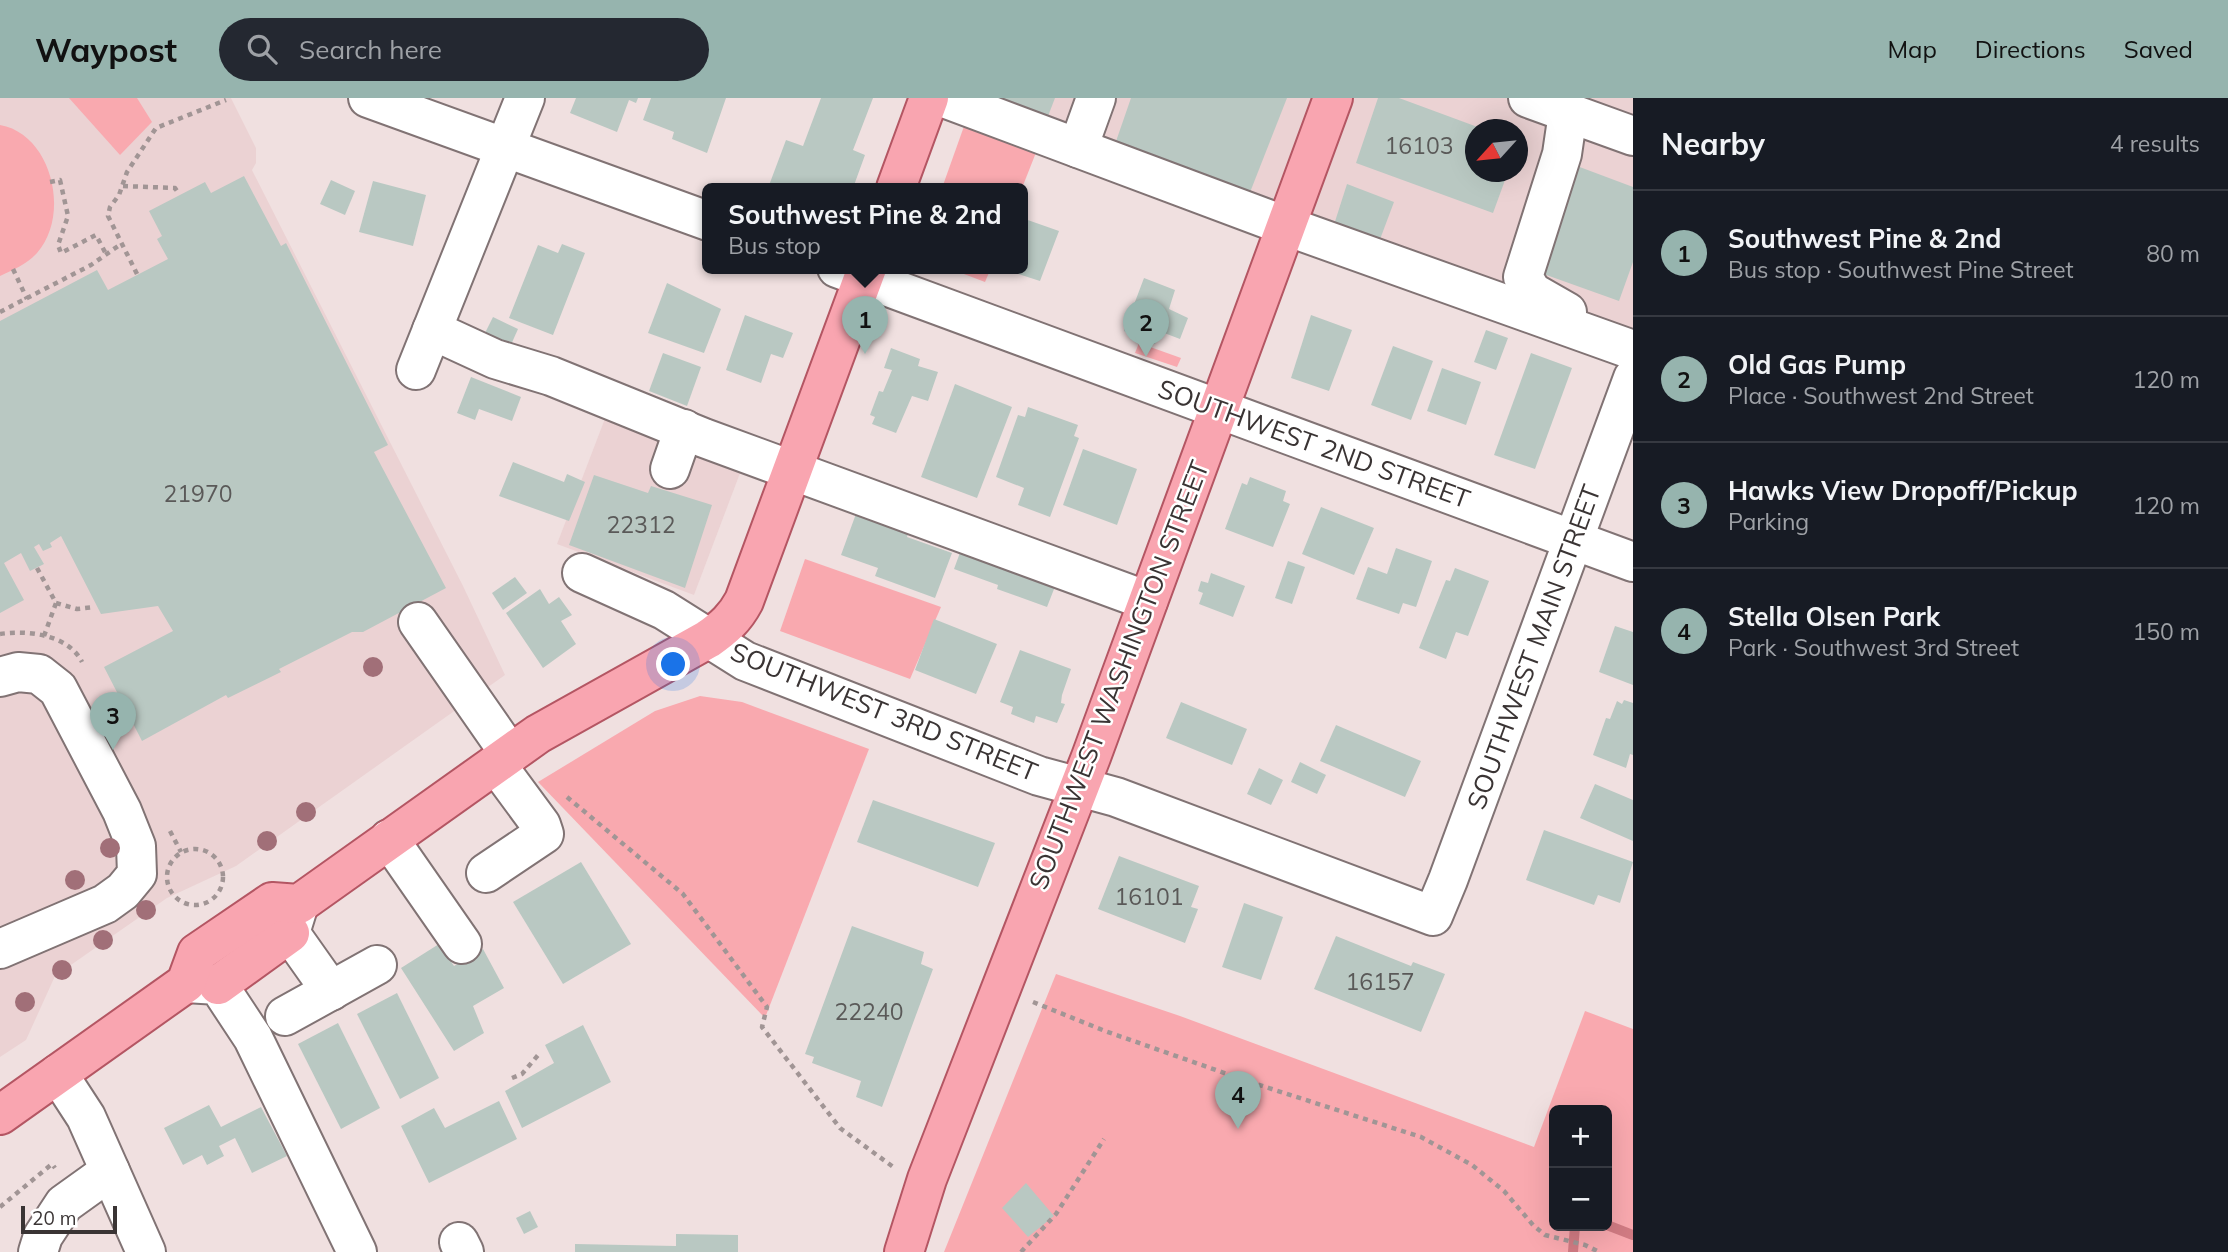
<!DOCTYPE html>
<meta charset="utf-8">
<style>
:root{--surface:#171b24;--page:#242831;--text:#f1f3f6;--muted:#9ea1a6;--line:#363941;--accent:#96b4ae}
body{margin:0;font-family:Mulish,sans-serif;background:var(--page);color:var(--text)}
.controls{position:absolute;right:21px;bottom:21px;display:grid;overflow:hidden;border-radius:10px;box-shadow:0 7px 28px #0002}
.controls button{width:63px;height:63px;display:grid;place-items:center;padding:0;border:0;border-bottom:2px solid var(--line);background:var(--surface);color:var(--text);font:35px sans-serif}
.compass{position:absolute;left:1465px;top:21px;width:63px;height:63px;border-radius:50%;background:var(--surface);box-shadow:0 7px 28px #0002;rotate:243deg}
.scale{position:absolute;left:21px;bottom:18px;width:96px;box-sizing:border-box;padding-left:7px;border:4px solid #3a3434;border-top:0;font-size:19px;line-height:24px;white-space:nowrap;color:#3a3434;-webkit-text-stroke:5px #fff;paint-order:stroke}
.you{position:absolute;left:674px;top:567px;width:24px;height:24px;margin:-18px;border:5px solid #fff;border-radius:50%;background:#1a73e8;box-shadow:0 0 0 10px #1a73e833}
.badge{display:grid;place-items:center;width:46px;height:46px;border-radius:50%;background:var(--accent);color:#111;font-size:23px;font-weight:700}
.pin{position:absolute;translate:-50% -58px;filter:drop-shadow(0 2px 4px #0008)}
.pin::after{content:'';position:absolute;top:37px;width:24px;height:21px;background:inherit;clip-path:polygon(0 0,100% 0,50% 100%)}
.popup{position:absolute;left:702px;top:85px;width:326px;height:91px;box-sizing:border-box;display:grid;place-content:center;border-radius:10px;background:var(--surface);filter:drop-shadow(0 2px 5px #0005);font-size:23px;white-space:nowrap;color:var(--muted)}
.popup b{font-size:26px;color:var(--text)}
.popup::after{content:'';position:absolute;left:50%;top:100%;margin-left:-14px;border:14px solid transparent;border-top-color:var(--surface)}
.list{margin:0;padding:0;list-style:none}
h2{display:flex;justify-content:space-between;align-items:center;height:91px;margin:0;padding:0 28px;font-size:30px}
h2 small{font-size:23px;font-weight:400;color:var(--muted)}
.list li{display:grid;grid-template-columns:46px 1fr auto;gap:21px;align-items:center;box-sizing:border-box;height:126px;padding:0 28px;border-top:2px solid var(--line)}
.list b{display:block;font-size:26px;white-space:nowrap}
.list p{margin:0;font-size:23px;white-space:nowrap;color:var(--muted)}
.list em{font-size:23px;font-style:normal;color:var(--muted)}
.icon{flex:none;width:38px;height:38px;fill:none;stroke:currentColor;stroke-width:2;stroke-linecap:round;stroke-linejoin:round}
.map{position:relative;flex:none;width:1633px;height:1154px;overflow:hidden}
header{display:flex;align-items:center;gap:42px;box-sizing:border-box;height:98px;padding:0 35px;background:var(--accent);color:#111}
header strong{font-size:33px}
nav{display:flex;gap:38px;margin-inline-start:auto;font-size:24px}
.search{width:490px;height:63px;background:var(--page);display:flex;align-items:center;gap:18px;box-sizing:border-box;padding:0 24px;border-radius:38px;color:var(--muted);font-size:26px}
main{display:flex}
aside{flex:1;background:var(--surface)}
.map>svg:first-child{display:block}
</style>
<header>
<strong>Waypost</strong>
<div class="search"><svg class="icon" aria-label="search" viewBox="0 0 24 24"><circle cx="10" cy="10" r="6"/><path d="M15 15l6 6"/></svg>Search here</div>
<nav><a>Map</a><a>Directions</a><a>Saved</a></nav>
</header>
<main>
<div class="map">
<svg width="1633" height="1154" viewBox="0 0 1633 1154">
<rect width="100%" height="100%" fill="#f0e0e0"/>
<g fill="#ebd2d3" fill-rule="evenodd">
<path d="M0,0H231L256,50V65L252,72L463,488L505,577L236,768L167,800L55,878L26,942L0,959Z"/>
<path d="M949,0H1633V252ZM1476,32H1518V74H1476Z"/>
<path d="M609,310L745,362L694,497L557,446Z"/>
</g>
<g fill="#f9a9af" fill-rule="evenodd">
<path d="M69,0H137L152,24L120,57Z"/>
<path d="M968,17L1039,47L1022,90H942Z"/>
<path d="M0,27C52,36 71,117 37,155C27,166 13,172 0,178Z"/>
<path d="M948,170H991L985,184Z"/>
<path d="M1139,245L1181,260L1177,269L1135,255Z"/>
<path d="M805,461L941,509L910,581L780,533Z"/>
<path d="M700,598L742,604L869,651L765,920L538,684L655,613Z"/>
<path d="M1056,876L1180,918L1534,1049L1585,913L1633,931V1154H944ZM1554,1012H1607V1128H1554Z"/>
</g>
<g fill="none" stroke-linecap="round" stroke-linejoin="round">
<g stroke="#d17b83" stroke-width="10">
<path d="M1607,1127L1633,1137"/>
<path d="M1573,1154L1575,1128"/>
</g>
</g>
<g fill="#b9c8c2">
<path d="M576,0H638L636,5L629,2L617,34L570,15Z"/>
<path d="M651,0H726L707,55L672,41L674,34L643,22Z"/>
<path d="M821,0H873L853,52L865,57L853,90H768L786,42L803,48Z"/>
<path d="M997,0H1055L1045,26Z"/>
<path d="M1131,0H1287L1247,102L1113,52Z"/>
<path d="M1378,0H1399L1483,31L1476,32V74H1508L1493,115L1356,65Z"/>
<path d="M1577,68L1633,89V164L1619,203L1538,174Z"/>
<path d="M244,78L281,148L286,145L388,347L374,354L446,490L363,534H352L279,571L281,574L228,600L226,597L142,643L104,569L173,533L158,508L101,516L61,438L50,445L52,449L43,453L39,446L34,449L44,466L30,473L21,455L4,465L24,502L0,515V223L97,172L108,192L168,161L157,141L162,138L149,113L205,84L211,95Z"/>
<path d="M331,82L355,93L345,117L320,106Z"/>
<path d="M373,83L426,97L413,148L359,134Z"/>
<path d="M1347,86L1394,104L1376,152L1331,136Z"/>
<path d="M1022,120L1059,133L1040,183L1003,171L1022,170Z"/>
<path d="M562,146L585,155L553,237L509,220L538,147L558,155Z"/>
<path d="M1144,180L1175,192L1169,211L1188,220L1180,241L1159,233L1155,246L1124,233Z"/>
<path d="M667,185L721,211L704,255L648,235Z"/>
<path d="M745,217L793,235L783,260L771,256L761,285L726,272Z"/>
<path d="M1311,217L1352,232L1329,293L1291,280Z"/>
<path d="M493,219L518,231L510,249L484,237Z"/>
<path d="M1486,232L1508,240L1496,272L1474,264Z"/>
<path d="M1393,248L1433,263L1411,322L1371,307Z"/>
<path d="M891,250L920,261L918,268L938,274L928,303L912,298L896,335L872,326L875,319L870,317L879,293L883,294L892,272L884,270Z"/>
<path d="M663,255L701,269L687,308L649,293Z"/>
<path d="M1531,255L1572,270L1535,371L1494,357Z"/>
<path d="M1442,270L1481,284L1466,327L1427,313Z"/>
<path d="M471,279L521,299L512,323L479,311L475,322L457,315Z"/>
<path d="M955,286L1012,309L977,400L921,379Z"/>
<path d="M1028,309L1078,327L1074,338L1079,340L1050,419L1018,407L1024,390L996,379L1018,317L1025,319Z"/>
<path d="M1083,351L1137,371L1117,427L1063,407Z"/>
<path d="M513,364L564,384L567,376L585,384L569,423L499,398Z"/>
<path d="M594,377L648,395L651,388L712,407L685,490L569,447Z"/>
<path d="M1250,379L1286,393L1283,403L1290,406L1273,449L1225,431L1242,385L1247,387Z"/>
<path d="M1321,409L1374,430L1354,477L1302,456Z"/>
<path d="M857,413L909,433L907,439L952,455L935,500L875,478L878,470L841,457Z"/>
<path d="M965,441L1056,486L1047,509L997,491L998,487L954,471Z"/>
<path d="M1396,450L1432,463L1416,509L1403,505L1399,516L1356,501L1368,469L1387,476Z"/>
<path d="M1288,463L1305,469L1292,506L1275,500Z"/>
<path d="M1455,470L1489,483L1468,538L1456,534L1446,561L1419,550L1446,482L1450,483Z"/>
<path d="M1211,475L1245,488L1233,519L1199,506L1203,495L1198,493L1201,483L1208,485Z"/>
<path d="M515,479L527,495L503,512L492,495Z"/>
<path d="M540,491L549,506L559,499L572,517L561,523L576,546L543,570L506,515Z"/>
<path d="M934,521L997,546L976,596L915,572Z"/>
<path d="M1615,528L1633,534V587L1599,574Z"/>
<path d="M1020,552L1071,571L1062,597L1061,605L1065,606L1057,625L1036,618L1034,625L1011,616L1013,609L1000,604Z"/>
<path d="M1624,602L1633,605V657L1630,656L1626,670L1593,657L1606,620L1610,621L1617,603L1622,606Z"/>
<path d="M1181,604L1247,631L1232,667L1166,640Z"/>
<path d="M1336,627L1421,663L1405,699L1320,663Z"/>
<path d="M1300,664L1326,677L1317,696L1291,684Z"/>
<path d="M1259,670L1283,682L1271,707L1247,696Z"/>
<path d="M1595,686L1633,702V743L1580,720Z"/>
<path d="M873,702L995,745L978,789L857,744Z"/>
<path d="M1544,732L1633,764L1620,805L1598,797L1594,807L1526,782Z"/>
<path d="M1119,758L1199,788L1191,809L1198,811L1185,845L1098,811Z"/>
<path d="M581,764L631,846L563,886L513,804Z"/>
<path d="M1244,805L1283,819L1261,882L1222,869Z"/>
<path d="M852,828L924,854L921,866L933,871L882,1009L856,999L861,983L812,965L814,959L805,956Z"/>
<path d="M1336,838L1411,868L1413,864L1445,876L1421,934L1314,891Z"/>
<path d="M439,846L454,868L483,851L504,890L473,908L484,935L454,953L401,870Z"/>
<path d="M397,895L439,980L400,1001L357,916Z"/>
<path d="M338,925L380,1010L341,1031L298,946Z"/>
<path d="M583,927L611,984L522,1030L505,993L554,965L545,947Z"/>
<path d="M499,1003L517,1041L429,1085L401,1028L434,1010L445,1030Z"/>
<path d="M209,1007L221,1029L261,1009L287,1058L252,1075L235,1040L219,1048L224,1058L207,1067L202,1057L183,1067L164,1030Z"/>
<path d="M1026,1085L1054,1118L1028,1139L1002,1110Z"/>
<path d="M530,1113L538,1129L524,1136L516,1120Z"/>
<path d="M676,1136L738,1137V1154H575V1146L676,1148Z"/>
</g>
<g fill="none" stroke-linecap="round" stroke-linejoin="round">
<defs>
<g id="minor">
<path d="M368,0L708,123"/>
<path d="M944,0L1286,128L1633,252"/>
<path d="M1528,0L1633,38"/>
<path d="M1078,50L1096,0"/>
<path d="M837,170L1633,464"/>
<path d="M1567,214L1532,194L1523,179L1562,56L1568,15"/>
<path d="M432,232L495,261L551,278L704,340L1148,503"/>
<path d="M416,272L525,0"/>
<path d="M670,371L684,331"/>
<path d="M582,475L664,512L745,563L1039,678L1116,699L1433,818L1448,782L1633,280"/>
<path d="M418,524L510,656"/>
<path d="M0,579L18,574L39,576L58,591L122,713L136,748L137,776L123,793L105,806L0,851"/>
<path d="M389,741L462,846"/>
<path d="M486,775L544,736L541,727L496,666"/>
<path d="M299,806L290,835L331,893"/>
<path d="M186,885L218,887L253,940L357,1154"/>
<path d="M285,918L377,867"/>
<path d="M58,976L86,1019L146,1154"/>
<path d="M459,1144L464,1154"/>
<path d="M38,1154L43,1138L64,1106L110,1073"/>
</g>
<g id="major">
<path d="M896,90L929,0"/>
<path d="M218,887L290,835"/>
<path d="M0,1017L186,885L197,855L272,804L299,806L538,636L708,541C724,530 735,520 744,503L867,170"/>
<path d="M904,1154L927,1081L1091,659L1333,0"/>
</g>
</defs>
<use href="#minor" stroke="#817374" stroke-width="42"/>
<use href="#major" stroke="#b45663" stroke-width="42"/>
<g stroke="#a19595" stroke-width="4.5" stroke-dasharray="5 5" stroke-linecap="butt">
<path d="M50,84L60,82L68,118L58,147L61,155L96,137L106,156"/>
<path d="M123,88L175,90L179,96"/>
<path d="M13,171L27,201"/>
<path d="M137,176L108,118L110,109L119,97L127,74L156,30L226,2"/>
<path d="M0,214L91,167L121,146"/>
<path d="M37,470L56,505L44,538"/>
<path d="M56,505L77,511L95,509"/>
<path d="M0,536C27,532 68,536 82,564"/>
<path d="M108,614L122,606"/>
<path d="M567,699L683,796L767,909L762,929L840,1030L896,1071"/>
<path d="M170,733L181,754"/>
<circle cx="195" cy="779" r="28"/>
<path d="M1033,904L1105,933L1250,984L1421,1039L1472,1067L1504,1093L1533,1127L1545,1137L1585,1147L1599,1154"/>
<path d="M512,980L522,976L539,956"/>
<path d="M0,1109L52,1066L55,1070"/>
<path d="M1021,1154L1056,1116L1104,1041"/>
</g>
<use href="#minor" stroke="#fff" stroke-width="38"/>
<use href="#major" stroke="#f9a5b0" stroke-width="38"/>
</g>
<g fill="#a16f78">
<circle cx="373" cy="569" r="10"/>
<circle cx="306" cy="714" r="10"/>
<circle cx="267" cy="743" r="10"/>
<circle cx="110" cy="750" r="10"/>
<circle cx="75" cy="782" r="10"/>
<circle cx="146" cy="812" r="10"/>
<circle cx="103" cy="842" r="10"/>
<circle cx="62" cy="872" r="10"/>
<circle cx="25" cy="904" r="10"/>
</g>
<g text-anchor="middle" stroke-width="5" stroke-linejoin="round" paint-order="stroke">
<g font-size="23" fill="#5a5958">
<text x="1419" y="56">16103</text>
<text x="198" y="404">21970</text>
<text x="641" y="435">22312</text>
<text x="1149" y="807">16101</text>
<text x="1380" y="892">16157</text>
<text x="869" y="922">22240</text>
</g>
<g font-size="26" fill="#3a3434" stroke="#fff">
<text transform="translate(1314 346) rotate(20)" y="9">SOUTHWEST 2ND STREET</text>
<text transform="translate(1534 549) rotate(-70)" y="9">SOUTHWEST MAIN STREET</text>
<text transform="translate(1119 577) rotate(-69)" y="9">SOUTHWEST WASHINGTON STREET</text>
<text transform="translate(884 614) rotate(22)" y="9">SOUTHWEST 3RD STREET</text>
</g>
</g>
</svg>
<div class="controls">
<button>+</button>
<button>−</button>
</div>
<svg class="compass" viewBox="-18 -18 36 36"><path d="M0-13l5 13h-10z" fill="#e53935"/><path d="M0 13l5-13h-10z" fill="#9ea1a6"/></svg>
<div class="scale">20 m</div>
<div class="you"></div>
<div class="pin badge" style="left:865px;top:256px">1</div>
<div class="popup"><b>Southwest Pine &amp; 2nd</b>Bus stop</div>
<div class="pin badge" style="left:1146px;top:259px">2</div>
<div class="pin badge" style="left:113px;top:652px">3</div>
<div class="pin badge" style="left:1238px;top:1031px">4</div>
</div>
<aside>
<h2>Nearby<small>4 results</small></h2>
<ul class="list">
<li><span class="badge">1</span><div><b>Southwest Pine &amp; 2nd</b><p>Bus stop · Southwest Pine Street</p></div><em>80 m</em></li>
<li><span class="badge">2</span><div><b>Old Gas Pump</b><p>Place · Southwest 2nd Street</p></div><em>120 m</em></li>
<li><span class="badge">3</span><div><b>Hawks View Dropoff/Pickup</b><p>Parking</p></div><em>120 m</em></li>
<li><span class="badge">4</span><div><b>Stella Olsen Park</b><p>Park · Southwest 3rd Street</p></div><em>150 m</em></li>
</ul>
</aside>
</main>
